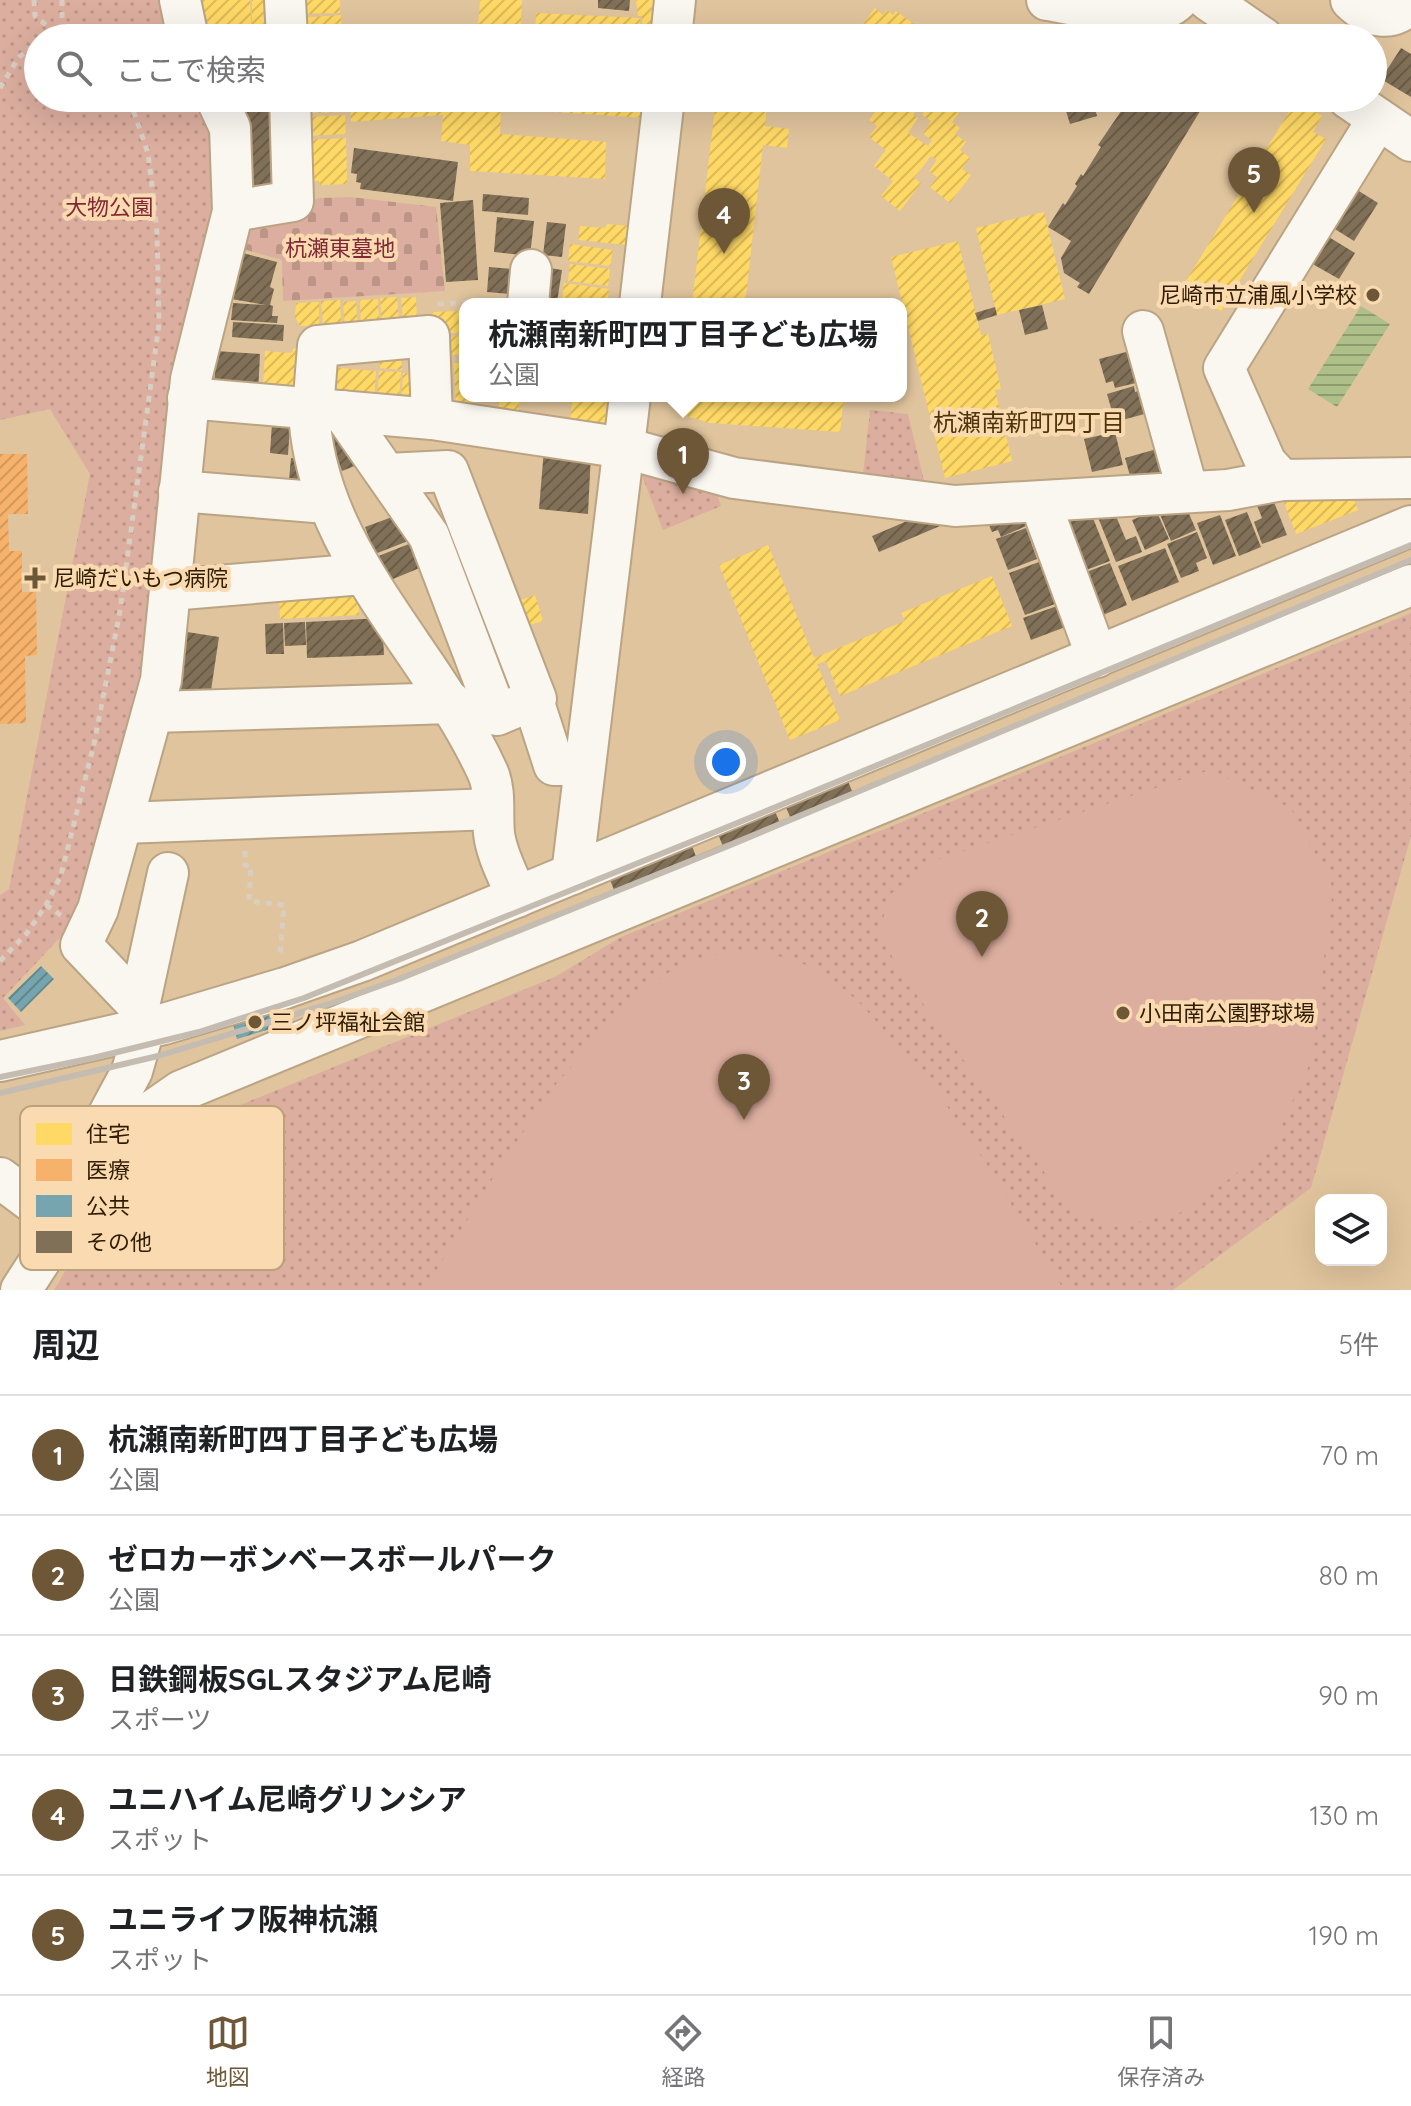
<!DOCTYPE html>
<html lang="ja">
<meta charset="utf-8">
<style>
:root{--surface:#fff;--page:#f6f6f6;--text:#202124;--muted:#757577;--line:#e0e0e0;--accent:#6e5737}
body{margin:0;font-family:Quicksand,"Noto Sans JP",sans-serif;background:var(--page);color:var(--text)}
.controls{position:absolute;right:24px;bottom:24px;display:grid;overflow:hidden;border-radius:16px;box-shadow:0 8px 32px #0002}
.controls button{width:72px;height:72px;display:grid;place-items:center;padding:0;border:0;border-bottom:2px solid var(--line);background:var(--surface);color:var(--text);font:40px sans-serif}
.you{position:absolute;left:726px;top:762px;width:28px;height:28px;margin:-20px;border:6px solid #fff;border-radius:50%;background:#1a73e8;box-shadow:0 0 0 12px #1a73e833}
.badge{display:grid;place-items:center;width:52px;height:52px;border-radius:50%;background:var(--accent);color:#fff;font-size:26px;font-weight:700}
.pin{position:absolute;translate:-50% -66px;filter:drop-shadow(0 2px 4px #0008)}
.pin::after{content:'';position:absolute;top:42px;width:28px;height:24px;background:inherit;clip-path:polygon(0 0,100% 0,50% 100%)}
.popup{position:absolute;left:459px;top:298px;width:448px;height:104px;box-sizing:border-box;display:grid;place-content:center;border-radius:16px;background:var(--surface);filter:drop-shadow(0 2px 6px #0005);font-size:26px;white-space:nowrap;color:var(--muted)}
.popup b{font-size:30px;color:var(--text)}
.popup::after{content:'';position:absolute;left:50%;top:100%;margin-left:-16px;border:16px solid transparent;border-top-color:var(--surface)}
.list{margin:0;padding:0;list-style:none}
h2{display:flex;justify-content:space-between;align-items:center;height:104px;margin:0;padding:0 32px;font-size:34px}
h2 small{font-size:26px;font-weight:400;color:var(--muted)}
.list li{display:grid;grid-template-columns:52px 1fr auto;gap:24px;align-items:center;box-sizing:border-box;height:120px;padding:0 32px;border-top:2px solid var(--line)}
.list b{display:block;font-size:30px;white-space:nowrap}
.list p{margin:0;font-size:26px;white-space:nowrap;color:var(--muted)}
.list em{font-size:26px;font-style:normal;color:var(--muted)}
.icon{flex:none;width:44px;height:44px;fill:none;stroke:currentColor;stroke-width:2;stroke-linecap:round;stroke-linejoin:round}
.map{position:relative;flex:none;width:1411px;height:1290px;overflow:hidden}
.search{position:absolute;background:var(--surface);box-shadow:0 8px 32px #0002;left:24px;right:24px;top:24px;height:88px;display:flex;align-items:center;gap:20px;box-sizing:border-box;padding:0 28px;border-radius:44px;color:var(--muted);font-size:30px}
.sheet{height:704px;background:var(--surface)}
nav{display:flex;justify-content:space-around;align-items:center;box-sizing:border-box;height:112px;border-top:2px solid var(--line);background:var(--surface);font-size:22px;color:var(--muted)}
nav a{display:grid;justify-items:center;gap:4px}
nav .on{color:var(--accent)}
.map>svg:first-child{display:block}
</style>
<div class="map">
<svg width="1411" height="1290" viewBox="0 0 1411 1290">
<defs>
<pattern id="cemetery-stones" width="16" height="16" patternUnits="userSpaceOnUse" patternTransform="scale(2)"><rect width="16" height="16" fill="#dcae9f"/><path d="M2 7V4a2 2 0 0 1 4 0v3zM10 15v-3a2 2 0 0 1 4 0v3z" fill="#bd9587"/></pattern>
<pattern id="park-dots" width="8" height="8" patternUnits="userSpaceOnUse" patternTransform="scale(2)"><rect width="8" height="8" fill="#dcae9f"/><path d="M2 2h.1M6 6h.1" fill="none" stroke="#bd9587" stroke-width="1.8" stroke-linecap="round"/></pattern>
<pattern id="water-rules" width="6" height="5" patternUnits="userSpaceOnUse" patternTransform="scale(2)"><rect width="6" height="5" fill="#aec089"/><path d="M0 2.5h6" fill="none" stroke="#8e9b6e"/></pattern>
<pattern id="homes-hatch" width="6" height="6" patternUnits="userSpaceOnUse" patternTransform="scale(2)"><rect width="6" height="6" fill="#ffd966"/><path d="M-1 1l2-2M0 6l6-6M5 7l2-2" fill="none" stroke="#dbba57"/></pattern>
<pattern id="health-hatch" width="6" height="6" patternUnits="userSpaceOnUse" patternTransform="scale(2)"><rect width="6" height="6" fill="#f6b26b"/><path d="M-1 1l2-2M0 6l6-6M5 7l2-2" fill="none" stroke="#d3995b"/></pattern>
<pattern id="public-hatch" width="6" height="6" patternUnits="userSpaceOnUse" patternTransform="scale(2)"><rect width="6" height="6" fill="#76a5af"/><path d="M-1 1l2-2M0 6l6-6M5 7l2-2" fill="none" stroke="#61868c"/></pattern>
<pattern id="building-hatch" width="6" height="6" patternUnits="userSpaceOnUse" patternTransform="scale(2)"><rect width="6" height="6" fill="#817058"/><path d="M-1 1l2-2M0 6l6-6M5 7l2-2" fill="none" stroke="#6a5b46"/></pattern>
</defs>
<rect width="100%" height="100%" fill="#e0c49d"/>
<path fill="url(#cemetery-stones)" d="M351,197L436,207L445,291L283,301L282,260L239,248L245,216L320,198Z"/>
<g fill="url(#park-dots)">
<path d="M0,0H167L177,38H38V98H204L223,204L155,637L90,906L3,998L25,1025L0,1031V895L9,889L90,474L50,409L0,420Z"/>
<path d="M870,410L908,414L927,493L862,484Z"/>
<path d="M639,468L713,483L721,506L663,530Z"/>
<path d="M1411,613V836L1311,1188L1173,1290H54C78,1252 93,1205 125,1172C144,1152 167,1139 191,1125L555,977L621,937Z"/>
</g>
<g fill="#dcae9f">
<path d="M1210,770L1291,808L1333,888L1311,1061L1272,1146L1187,1211L1115,1227L1070,1208L896,966L880,928L891,894L933,861Z"/>
<path d="M744,951L769,953L809,966L828,976L861,1004L931,1083L982,1157L1064,1290H424L506,1157L557,1083L627,1004L643,989L679,966L720,953Z"/>
</g>
<path fill="url(#water-rules)" d="M1361,306L1390,324L1337,407L1308,389Z"/>
<g fill="url(#homes-hatch)">
<path d="M197,0H250L252,38H227L226,24L198,25Z"/>
<rect x="252" y="0" width="17" height="32"/>
<path d="M303,0H340V13L303,14Z"/>
<path d="M480,0H522L520,38H477Z"/>
<path d="M636,0H664L659,38H642V16H638Z"/>
<path d="M875,8L883,15L887,10L893,15L896,11L933,38H900L906,30L902,27L893,38H853Z"/>
<path d="M536,13L640,18L639,38H535Z"/>
<path d="M341,15L342,38H314V31L297,32L296,18Z"/>
<path d="M234,98H259L260,107H238Z"/>
<path d="M308,98H344L345,112L309,113Z"/>
<path d="M350,98H445L446,107L501,110L500,134L606,142L605,179L470,171V145L441,141L443,115L351,122Z"/>
<path d="M538,98H648L647,118L537,111Z"/>
<path d="M867,98H912L907,105L916,111L913,115L918,118L908,133L928,146L932,140L923,134L931,121L922,115L926,109L916,103L919,98H956L950,106L959,113L952,122L960,128L955,134L966,142L960,150L970,158L962,169L971,175L950,203L930,187L937,177L929,171L937,160L931,156L914,178L921,183L900,211L881,196L893,181L874,166L886,150L869,137L877,126L869,120L875,112L864,103Z"/>
<path d="M716,99L767,105L765,126L789,129L787,148L763,145L745,304H692Z"/>
<path d="M1296,100L1322,116L1313,132L1326,139L1221,311L1182,288Z"/>
<path d="M345,115L346,134L308,136L307,117Z"/>
<path d="M346,138L347,184L320,185L319,181L304,182L302,140Z"/>
<path d="M1044,212L1065,299L997,315L976,228Z"/>
<path d="M607,224L629,226L627,245L578,240L580,226L605,228Z"/>
<path d="M958,241L981,335L988,334L1001,389L995,390L1012,461L945,478L891,257Z"/>
<path d="M570,244L613,250L610,266L568,261Z"/>
<path d="M570,264L610,269L608,286L568,281Z"/>
<path d="M564,283L609,289L607,304L562,299Z"/>
<path d="M397,297L400,334L383,335L380,298Z"/>
<path d="M416,297L417,322L403,323L401,298Z"/>
<path d="M378,299L380,334L361,335L360,300Z"/>
<path d="M340,300L342,335L324,337L321,301Z"/>
<path d="M356,301L358,330H345L343,302Z"/>
<path d="M319,302V325L300,326L295,317L296,303Z"/>
<path d="M461,311L462,333L433,334L432,312Z"/>
<path d="M465,336V354L445,355L444,337Z"/>
<path d="M400,345L402,370L380,368V347Z"/>
<path d="M294,348L302,349L298,398L263,385L265,351L291,353Z"/>
<path d="M454,363H465V396H471V405L456,406Z"/>
<path d="M327,367L376,371L374,402L324,400Z"/>
<path d="M379,371L401,372L399,403L377,401Z"/>
<path d="M403,373L424,374L425,405H401Z"/>
<path d="M500,396H520L517,419L497,417Z"/>
<path d="M573,396H608L603,432L569,428Z"/>
<path d="M681,396H844L840,432L710,423L679,414Z"/>
<path d="M1351,493L1358,510L1296,534L1283,500L1295,496Z"/>
<path d="M768,545L814,658L905,621L901,613L992,576L1012,626L840,696L826,661L817,664L840,720L790,740L719,565Z"/>
<path d="M358,587L359,615L280,619L279,591Z"/>
<path d="M535,595L543,621L515,629L507,605Z"/>
</g>
<path fill="url(#health-hatch)" d="M0,454H27L28,514H8L9,551H22V592H36L37,655L25,656L26,723L0,724Z"/>
<g fill="url(#public-hatch)">
<path d="M41,966L54,979L21,1012L8,998Z"/>
<path d="M273,1004L280,1026L237,1039L231,1017Z"/>
</g>
<g fill="url(#building-hatch)">
<path d="M598,0H630L629,11L598,8Z"/>
<path d="M1107,23L1111,38H1083L1081,30Z"/>
<path d="M1401,48L1411,54V97L1381,79Z"/>
<path d="M1062,98H1092L1097,116L1070,124Z"/>
<path d="M1130,98H1208L1089,294L1077,287L1080,283L1064,273L1061,258L1071,241L1048,227L1063,203L1065,205L1077,186L1075,184L1081,174L1083,176L1101,147L1098,145Z"/>
<path d="M275,108L278,197L248,198L241,109Z"/>
<path d="M354,148L458,162L453,201L360,189L361,183L356,182L357,174L351,173Z"/>
<path d="M1354,188L1378,203L1354,241L1330,226Z"/>
<path d="M483,194L529,198L528,215L482,211Z"/>
<path d="M473,200L478,280L446,282L440,203Z"/>
<path d="M497,217L534,221L530,256L494,252Z"/>
<path d="M547,222L566,224L562,257L543,255Z"/>
<path d="M1319,231L1355,253L1339,279L1309,262Z"/>
<path d="M243,253L277,262L270,287L274,289L270,305L273,306L272,316H278L277,323L231,320L233,303L266,305L231,299Z"/>
<path d="M489,267L524,270L521,295L487,292Z"/>
<path d="M544,267L562,270L557,302L539,299Z"/>
<path d="M1042,305L1048,329L1025,335L1019,310Z"/>
<path d="M995,307L997,315L978,321L975,313Z"/>
<path d="M233,322L284,325L283,341L232,337Z"/>
<path d="M216,351L260,354L258,393L214,390Z"/>
<path d="M1130,351L1136,383L1115,388L1113,381L1106,383L1099,359Z"/>
<path d="M1134,386L1135,392L1141,390L1148,413L1115,422L1107,394Z"/>
<path d="M272,423L290,425L288,455L270,453Z"/>
<path d="M342,427L362,463L342,471L338,460L335,461L324,433Z"/>
<path d="M1115,432L1123,465L1092,472L1084,439Z"/>
<path d="M1164,447L1171,472L1132,483L1125,458Z"/>
<path d="M544,449L591,453L588,514L539,509Z"/>
<path d="M291,458L307,459L313,477L288,491Z"/>
<path d="M1272,497L1287,535L1262,544L1254,522L1262,518L1256,503Z"/>
<path d="M1184,502L1196,530L1171,541L1159,512Z"/>
<path d="M1089,508L1110,561L1081,572L1061,520Z"/>
<path d="M1113,509L1126,540L1136,536L1142,552L1116,562L1097,515Z"/>
<path d="M1156,510L1169,539L1145,550L1132,520Z"/>
<path d="M1247,512L1261,547L1239,556L1225,520Z"/>
<path d="M403,513L413,539L375,554L365,527Z"/>
<path d="M1021,515L1026,526L1001,537L998,530L992,532L987,521Z"/>
<path d="M1220,515L1236,556L1213,565L1197,523Z"/>
<path d="M919,516L936,519L940,526L879,552L872,536Z"/>
<path d="M1026,528L1037,559L1008,570L996,539Z"/>
<path d="M1197,532L1207,558L1196,563L1199,571L1181,578L1167,544Z"/>
<path d="M424,538L434,562L381,584L371,559Z"/>
<path d="M1165,548L1179,582L1132,601L1118,566Z"/>
<path d="M1039,562L1055,604L1025,615L1009,573Z"/>
<path d="M1110,563L1127,605L1098,617L1081,574Z"/>
<path d="M1060,605L1068,626L1031,640L1023,618Z"/>
<path d="M382,618L384,655L307,658L306,622Z"/>
<path d="M305,622L306,645L285,646L284,623Z"/>
<path d="M283,623L284,654H266L265,624Z"/>
<path d="M181,631L219,637L210,697L172,692Z"/>
<path d="M845,774L857,803L795,829L783,800Z"/>
<path d="M772,804L784,833L727,856L715,827Z"/>
<path d="M689,838L701,870L619,902L606,870Z"/>
</g>
<g fill="none" stroke-linecap="round" stroke-linejoin="round">
<defs>
<g id="minor">
<path d="M180,0L188,38"/>
<path d="M285,0L287,38"/>
<path d="M1047,0C1082,5 1152,27 1178,0"/>
<path d="M1208,0L1263,38"/>
<path d="M1351,0C1369,18 1396,24 1411,0"/>
<path d="M671,38L675,0"/>
<path d="M1348,98L1411,141"/>
<path d="M233,211L293,201L290,98"/>
<path d="M528,304L531,270"/>
<path d="M640,304L664,98"/>
<path d="M1143,331L1188,492"/>
<path d="M188,398L432,419L625,448L734,478L955,506L1228,490L1282,480L1411,478"/>
<path d="M309,409C314,552 432,649 488,773C496,791 492,814 494,833C496,854 509,877 517,897"/>
<path d="M313,410L318,346L429,336L432,419"/>
<path d="M342,411L429,536L497,715L533,700"/>
<path d="M387,474L448,471L536,699L533,700L554,765H585"/>
<path d="M1282,480L1266,463L1224,368L1378,119"/>
<path d="M179,491L327,503"/>
<path d="M1040,502L1097,657"/>
<path d="M170,590L363,574"/>
<path d="M153,712L452,703"/>
<path d="M123,823L493,809"/>
<path d="M572,874L630,396"/>
<path d="M139,1006L168,873"/>
<path d="M0,1061L164,1024L285,988L362,961L1411,526"/>
<path d="M89,1155L181,1091L1411,585"/>
<path d="M0,1178L59,1222"/>
<path d="M21,1290L43,1256L104,1123L132,1071L144,1029L139,1006L81,945L98,909L161,680L191,379L233,211L230,128L216,98"/>
</g>
</defs>
<use href="#minor" stroke="#baa484" stroke-width="44"/>
<g stroke="#d8cec2" stroke-width="5" stroke-dasharray="6 6" stroke-linecap="butt">
<path d="M34,0L35,16L62,38"/>
<path d="M62,0V37"/>
<path d="M0,88L19,57L38,43"/>
<path d="M438,304L493,301"/>
<path d="M245,851V865L251,866L249,901L284,905L280,957"/>
<path d="M46,905L62,916"/>
<path d="M0,961L27,933L46,905L61,875L94,744L120,611L159,324L157,233L153,193L148,153L129,98"/>
</g>
<use href="#minor" stroke="#faf6f0" stroke-width="40"/>
<g stroke="#c4bcb1" stroke-width="6">
<path d="M0,1077L93,1058L199,1032L304,998L725,828L1411,545"/>
<path d="M0,1093L158,1056L332,1003L399,979L733,844L1411,560"/>
</g>
</g>
<g fill="#6e5737" stroke="#fadab0" stroke-width="3">
<circle cx="1373" cy="295" r="8"/>
<path d="M31 566h8v8h8v8h-8v8h-8v-8h-8v-8h8z"/>
<circle cx="1123" cy="1013" r="8"/>
<circle cx="255" cy="1022" r="8"/>
</g>
<g text-anchor="middle" stroke-width="8" stroke-linejoin="round" paint-order="stroke">
<g font-size="22" fill="#832837" stroke="#fadab0">
<text x="109" y="215">大物公園</text>
<text x="340" y="256">杭瀬東墓地</text>
</g>
<g font-size="22" fill="#301d00" stroke="#fadab0" text-anchor="start">
<text x="1357" y="303" text-anchor="end">尼崎市立浦風小学校</text>
<text x="53" y="586">尼崎だいもつ病院</text>
<text x="1139" y="1021">小田南公園野球場</text>
<text x="271" y="1030">三ノ坪福祉会館</text>
</g>
<g font-size="24" fill="#4f350d" stroke="#fadab0">
<text x="1029" y="431">杭瀬南新町四丁目</text>
</g>
</g>
<rect x="20" y="1106" width="264" height="164" rx="12" fill="#fadab0" stroke="#bda17b" stroke-width="2"/>
<rect x="36" y="1123" width="36" height="22" fill="#ffd966"/>
<rect x="36" y="1159" width="36" height="22" fill="#f6b26b"/>
<rect x="36" y="1195" width="36" height="22" fill="#76a5af"/>
<rect x="36" y="1231" width="36" height="22" fill="#817058"/>
<g font-size="22" fill="#301d00">
<text x="86" y="1142">住宅</text>
<text x="86" y="1178">医療</text>
<text x="86" y="1214">公共</text>
<text x="86" y="1250">その他</text>
</g>
</svg>
<div class="controls">
<button><svg class="icon" aria-label="layers" viewBox="0 0 24 24"><path d="M12 4l9 5-9 5-9-5zM3 14l9 5 9-5"/></svg></button>
</div>
<div class="you"></div>
<div class="pin badge" style="left:683px;top:494px">1</div>
<div class="popup"><b>杭瀬南新町四丁目子ども広場</b>公園</div>
<div class="pin badge" style="left:982px;top:957px">2</div>
<div class="pin badge" style="left:744px;top:1120px">3</div>
<div class="pin badge" style="left:724px;top:254px">4</div>
<div class="pin badge" style="left:1254px;top:213px">5</div>
<div class="search"><svg class="icon" aria-label="search" viewBox="0 0 24 24"><circle cx="10" cy="10" r="6"/><path d="M15 15l6 6"/></svg>ここで検索</div>
</div>
<section class="sheet">
<h2>周辺<small>5件</small></h2>
<ul class="list">
<li><span class="badge">1</span><div><b>杭瀬南新町四丁目子ども広場</b><p>公園</p></div><em>70 m</em></li>
<li><span class="badge">2</span><div><b>ゼロカーボンベースボールパーク</b><p>公園</p></div><em>80 m</em></li>
<li><span class="badge">3</span><div><b>日鉄鋼板SGLスタジアム尼崎</b><p>スポーツ</p></div><em>90 m</em></li>
<li><span class="badge">4</span><div><b>ユニハイム尼崎グリンシア</b><p>スポット</p></div><em>130 m</em></li>
<li><span class="badge">5</span><div><b>ユニライフ阪神杭瀬</b><p>スポット</p></div><em>190 m</em></li>
</ul>
</section>
<nav>
<a class="on"><svg class="icon" aria-label="map" viewBox="0 0 24 24"><path d="M3 6l6-2 6 2 6-2v14l-6 2-6-2-6 2zM9 4v14M15 6v14"/></svg>地図</a>
<a><svg class="icon" aria-label="directions" viewBox="0 0 24 24"><path d="M12 3l9 9-9 9-9-9zM9 14v-3h6M13 9l2 2-2 2"/></svg>経路</a>
<a><svg class="icon" aria-label="saved" viewBox="0 0 24 24"><path d="M7 4h10v16l-5-4-5 4z"/></svg>保存済み</a>
</nav>
